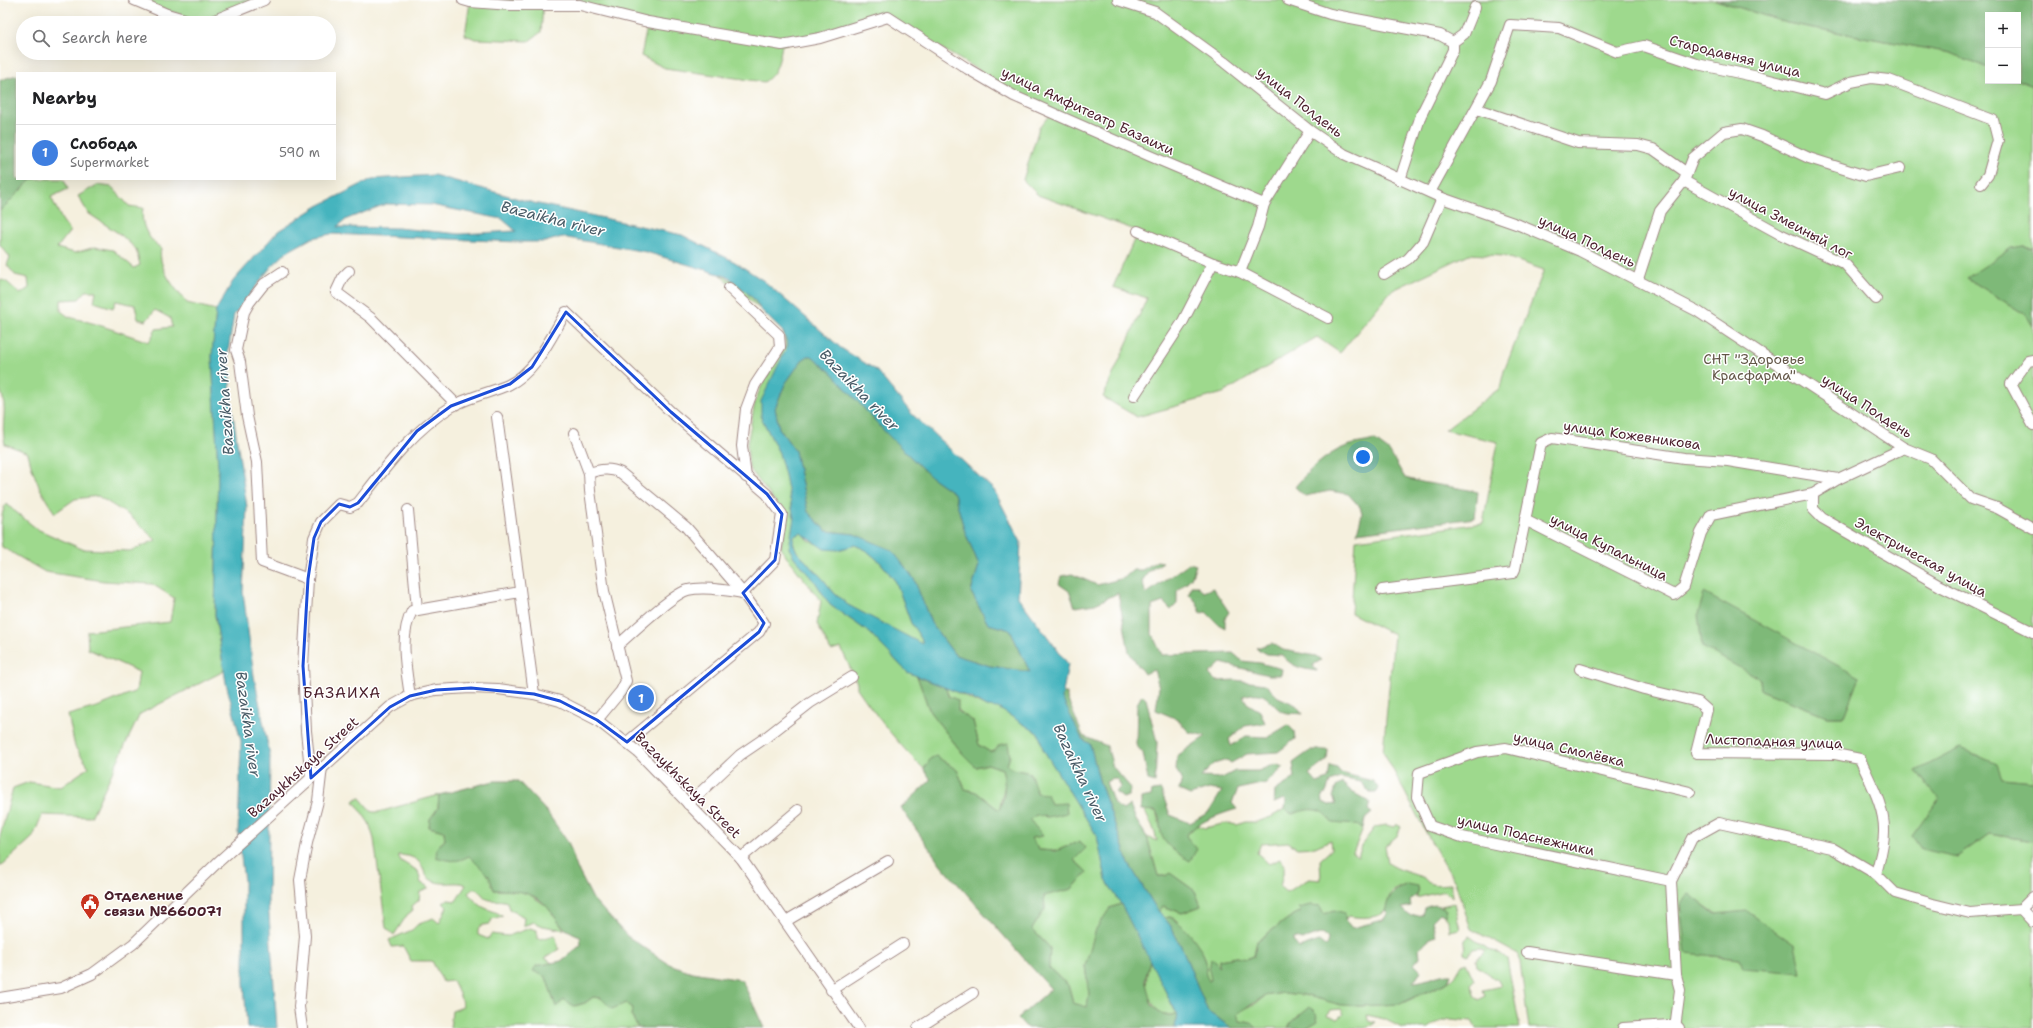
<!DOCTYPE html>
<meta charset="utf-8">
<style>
:root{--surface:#fff;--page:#f2f2f2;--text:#202124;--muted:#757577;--line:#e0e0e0;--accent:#c8321e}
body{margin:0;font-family:"Shantell Sans",sans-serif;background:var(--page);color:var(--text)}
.controls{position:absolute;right:12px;top:12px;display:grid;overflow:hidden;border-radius:0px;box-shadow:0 4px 16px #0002}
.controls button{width:36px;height:36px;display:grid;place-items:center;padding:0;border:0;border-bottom:1px solid var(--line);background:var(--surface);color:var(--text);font:20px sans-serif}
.you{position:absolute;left:1363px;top:457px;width:14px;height:14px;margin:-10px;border:3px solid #fff;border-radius:50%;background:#1a73e8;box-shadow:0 0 0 6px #1a73e833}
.badge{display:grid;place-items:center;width:26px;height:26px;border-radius:50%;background:var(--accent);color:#fff;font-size:13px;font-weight:700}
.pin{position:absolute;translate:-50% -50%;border:2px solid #fff;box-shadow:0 1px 4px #0006}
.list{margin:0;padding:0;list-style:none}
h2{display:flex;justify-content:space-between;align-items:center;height:52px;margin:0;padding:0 16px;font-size:17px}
h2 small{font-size:13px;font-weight:400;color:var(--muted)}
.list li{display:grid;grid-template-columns:26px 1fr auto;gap:12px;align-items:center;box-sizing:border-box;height:56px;padding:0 16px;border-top:1px solid var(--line)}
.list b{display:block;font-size:15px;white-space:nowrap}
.list p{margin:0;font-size:13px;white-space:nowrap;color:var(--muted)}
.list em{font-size:13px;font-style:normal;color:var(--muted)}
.icon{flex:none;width:22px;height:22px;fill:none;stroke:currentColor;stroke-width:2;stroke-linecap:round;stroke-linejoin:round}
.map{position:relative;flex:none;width:2033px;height:1028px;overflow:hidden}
.search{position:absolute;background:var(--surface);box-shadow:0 4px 16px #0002;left:16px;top:16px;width:320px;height:44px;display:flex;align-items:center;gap:10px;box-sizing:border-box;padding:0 14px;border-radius:22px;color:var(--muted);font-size:15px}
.panel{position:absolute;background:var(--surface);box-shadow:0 4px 16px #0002;left:16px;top:72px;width:320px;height:108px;border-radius:0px}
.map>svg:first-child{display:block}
</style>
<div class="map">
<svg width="2033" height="1028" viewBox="0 0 2033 1028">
<rect width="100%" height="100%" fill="#fff"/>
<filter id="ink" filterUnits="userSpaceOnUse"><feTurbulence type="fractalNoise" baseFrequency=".025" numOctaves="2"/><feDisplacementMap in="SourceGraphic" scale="8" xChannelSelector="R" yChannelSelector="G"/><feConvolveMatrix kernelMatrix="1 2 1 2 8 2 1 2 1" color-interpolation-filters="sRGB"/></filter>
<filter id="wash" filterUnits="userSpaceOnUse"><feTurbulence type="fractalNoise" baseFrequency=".012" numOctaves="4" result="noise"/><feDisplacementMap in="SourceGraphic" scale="16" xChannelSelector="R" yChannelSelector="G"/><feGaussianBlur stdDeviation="0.9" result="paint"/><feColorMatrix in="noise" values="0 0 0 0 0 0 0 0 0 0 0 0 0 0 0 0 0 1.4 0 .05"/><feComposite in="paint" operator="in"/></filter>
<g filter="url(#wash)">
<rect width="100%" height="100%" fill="#f5f0de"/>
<g fill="#9ed98d" stroke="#747c5c" fill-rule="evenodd">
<path d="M134,0H264L207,23Z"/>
<path d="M463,0H1716L1787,23L1951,53L1988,68V81L2018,80L2033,86V248L2023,246L1967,278L2026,315L2033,326V781L2002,778L1939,799L1957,857L1989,834L2033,841V1028H1529L1519,955L1471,929L1455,882L1429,838L1383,751L1394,635L1351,613L1356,540L1483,523L1498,442L1445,430L1500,388L1504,371L1544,270L1503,256L1469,254L1391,291L1340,353L1317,337L1223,393L1137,417L1103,397L1147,298L1113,287L1138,231L1038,195L1023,180L1039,128L1051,113L888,17L782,45C779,60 778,73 764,82L665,68L641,56L648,22L580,5H543L541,32L529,41L476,39L465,35L470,2ZM1859,677L1844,716H1827L1761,690L1760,679ZM1688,894L1801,973L1740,959L1710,956Z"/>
<path d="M32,179H64L68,189L51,197L62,220L70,231L57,248L75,253L95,247L113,250L134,268L140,265L136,249L121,235L88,213L78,196L97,185L112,187L129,206L143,208C140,225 148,239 161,248C157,268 175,288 187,303L216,310L212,356L218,468L215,615L224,671L140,714L91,817L42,815L33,837L0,867V836L13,788L29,782L61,787L89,767L75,747L68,715L100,706L136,691L139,672L88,649L87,631L170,622L174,598L152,584L104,581L45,572L2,547C0,534 0,514 6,504L37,529L82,549L131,551L156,540L130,516L98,496L75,499L55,513C41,494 33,475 28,453L5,444C0,421 9,411 0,389V279L7,282L20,294L29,288L28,278L15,275L7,265L10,257L0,245V211ZM86,291H96L94,302L113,308L116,301L135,305L138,319L146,321L155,310L170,318L172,327L156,329L149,342L96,324L69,317L61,311V300L79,299Z"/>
<path d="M720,275C736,280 752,295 760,309Z"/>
<path d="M783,332L788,345L761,417L779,453L785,475L794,518L789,548L794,557L814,580L830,605L870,633L907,672L917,676L930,712L963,754L976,767L988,764L1002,769L1006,780L999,810L976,792L965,789L957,770L931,759L924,769C898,744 877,717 857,688V683L841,648L831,651L817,624L821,601L785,555L781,547L786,516L749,468L747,445L755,402L760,389L785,345Z"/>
<path d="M801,533L810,541L838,550L855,545L866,550L881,563L896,582L911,623L922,640V645L848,605L834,593L823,579L797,552L793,543L794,536Z"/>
<path d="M946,687L986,707H998L1039,734L1043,749L1097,836L1106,880L1121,904L1110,908L1085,966L1089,994L1087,1008L1073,1003L1068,985L1048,968L1050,948L1032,929L1045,909L1044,895L1072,889L1087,872L1074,860L1086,848L1080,841L1056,851L1039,850L1030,838L1042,836L1029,820L1036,815L1048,817L1051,804L1037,793L1030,773L1013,769L1007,765L1010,756L995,751L990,752L979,745L973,721C959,712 949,703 946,687Z"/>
<path d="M439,795L438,808L430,819L429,827L444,831L445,840L437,847L469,856L489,876L494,890L524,891L547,906L564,930L543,926L534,922L523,926L524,917L509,909L507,902C500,899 494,902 487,899C482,896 481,891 474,888L468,893C472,898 479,905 485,908C492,911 497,912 503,916L492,919L490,924L483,925L478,929V935L488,939L491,934L508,936L530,928L537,930V938L541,939L555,935L559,949L545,958L552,963L537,966L546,977L556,1006L564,1000L575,1006L585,1003L593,997L626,1003L633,1008L631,1015L638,1028H450L452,1011L463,1007L460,996L453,981L443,982L432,961H411L403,946L392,947L389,940L412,930L417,925L433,918L439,923L447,907L443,903L448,900L456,901L466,885C458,880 444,886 433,881C418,874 429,856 398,855L401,861L418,871L421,883L427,886L428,889L420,892L419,900L412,906L413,910L407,915L394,935L386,928L374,839L369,823L354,801L359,797L372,812H379Z"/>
<path d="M1285,809L1292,814L1306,809H1316L1347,824L1356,825L1363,828L1353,853L1358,857L1363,843L1375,827L1386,825L1394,827L1396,824L1401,827L1397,836L1385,846L1388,863C1398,870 1410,873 1422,877C1425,878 1426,881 1429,883C1435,886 1445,884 1451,884L1452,897L1444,891L1416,898L1419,889L1407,884C1403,886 1397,888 1393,891C1387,897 1389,904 1385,911C1380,919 1357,918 1349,916L1345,920L1298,908L1301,911L1289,918L1257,941L1254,956L1246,959L1237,957L1219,960V967L1216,966L1211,980L1208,981C1203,970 1207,973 1206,963C1204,947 1185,931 1175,919L1170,917L1164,918L1159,912L1163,906L1182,913L1201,906L1195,891L1170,873L1165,876H1158L1147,837L1157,841L1154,830L1144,810L1156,811L1163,837L1186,836L1197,825L1205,828L1227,823L1237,825L1245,822H1257L1271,817ZM1331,840L1332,849L1320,860L1321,880L1309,879L1286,892L1280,887L1285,865L1280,859L1269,864L1257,853L1261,844L1288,842L1297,848L1315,847Z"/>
<path d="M1454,903L1460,929L1449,931L1448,920L1445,916L1447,910L1441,906Z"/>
<path d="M1469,936L1488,949L1497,951L1507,959L1520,1028H1476L1472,1021L1450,1019L1433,1024L1428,1028H1402L1384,1019L1367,1015L1368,1020L1375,1022L1366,1028H1306L1308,1026L1300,1014L1288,1028H1256L1251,1023L1240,1021L1236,1013L1255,1004L1265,996L1283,993L1304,995L1359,1006L1400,1004L1448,982L1455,977L1462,965L1466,963L1474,980L1471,985L1475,997L1480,1000L1485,995L1483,990L1501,986L1498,980C1490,977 1484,970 1477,966L1476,960L1485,951L1479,948L1473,949L1468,955L1464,953L1465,940ZM1341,1009L1344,1014L1338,1019L1327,1015L1331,1010Z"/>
<path d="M1150,960L1177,1015H1163C1144,998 1144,983 1150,960Z"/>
</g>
<g fill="#7eb978" stroke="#646c52" fill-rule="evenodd">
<path d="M1716,0H2033V86L2018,80V15H1988V68L1951,53L1787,23Z"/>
<path d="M17,75V179H32L0,211V80Z"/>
<path d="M2023,246L2033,248V326L2026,315L1967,278L2011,248Z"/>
<path d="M808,356H812L831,372L887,434L930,476L954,493L965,532L979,565L971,592L988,624L1010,630L1030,672L990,666L955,655L931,623L914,579L854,534L826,531L808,512L795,451L779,428L775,408L785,384L802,360Z"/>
<path d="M1374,440L1389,451L1405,478C1429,485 1454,486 1478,492L1475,518L1357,533L1362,514L1360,507L1348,494L1330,491L1305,496L1295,487C1308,471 1327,453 1347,446C1355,443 1364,443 1374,440Z"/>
<path d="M1157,561L1163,562L1149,571L1142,581L1146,594L1189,563L1196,565L1191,578L1177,591V604L1171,610L1163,602L1152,606V634L1162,655L1233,653L1242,661L1260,663L1282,669L1281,675H1268L1221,663L1209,674L1216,681L1235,680L1265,684L1278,697L1296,705L1303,714C1297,713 1286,714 1281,711C1266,700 1267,689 1243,696L1247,703L1260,711L1265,723L1245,726L1229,739L1231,746L1246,736L1268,737L1288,725L1294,731L1295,739L1278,752L1247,754L1231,763L1227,760L1214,764L1201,777L1222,778L1235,771H1258L1275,764L1284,767L1266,783L1238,789L1232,803L1237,809C1223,813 1194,823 1186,836L1197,849L1190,861C1181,856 1166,847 1162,836C1159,828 1161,819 1156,811L1141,810V798L1151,796L1152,791L1161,790L1170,815L1190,823L1209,812L1222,791L1209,789L1190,795L1179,790L1182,779L1176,770L1177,756L1206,736L1189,732L1177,719L1156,710L1159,687L1154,670L1144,674L1129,652L1118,593L1095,604L1075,607L1069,591L1059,584L1061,576L1072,574L1097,585L1124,578L1133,570H1142Z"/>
<path d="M1191,586H1198L1203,592L1213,588L1229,612L1225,618V628L1218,624L1206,612L1201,613L1197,603L1189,594Z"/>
<path d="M1704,593L1859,677L1844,716H1827L1761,690L1760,679L1702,647L1698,614Z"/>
<path d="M1272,643L1283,650L1316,656L1321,660L1313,665L1317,671C1303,669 1291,667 1282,655L1267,654L1256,648Z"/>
<path d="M917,676L946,687L948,696L958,700V711L973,721L979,745L990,752L995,751L999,745L1008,743L1010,756L1007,765L1013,769L1030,773L1037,793L1047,794L1051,804L1066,803L1067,813L1048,817L1036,815L1030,820L1043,836L1031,838L1039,850L1056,851L1080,841L1086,848L1074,860L1087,872L1072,889L1044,896L1045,909L1032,929L1050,948L1049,968L1068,985L1073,1003L1087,1007L1089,994L1085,966L1096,929L1110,908L1121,904L1150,960L1145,980L1152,1005L1163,1015H1177L1175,1028H1027L1018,1018L1051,989L941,865L901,808L931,780L924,769L931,758L936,756L957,770L965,789L976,792L999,810C1005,797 1006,783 1002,769L988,764L976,767L963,754L930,712Z"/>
<path d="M1063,693H1067V698L1083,736L1107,746L1113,767L1131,788L1128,796L1123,798L1115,792L1121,787L1118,780L1113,778L1106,782L1114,804L1123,810L1130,805L1136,820L1147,837L1158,876H1165L1170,873L1195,891L1201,906L1182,913L1163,906L1159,912L1156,908L1129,864L1099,780L1090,744C1074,735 1070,714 1061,698Z"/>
<path d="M1142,695L1146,699L1157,742L1155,782L1148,780L1143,753L1136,745L1137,704Z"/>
<path d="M1960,748L1997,764L2002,778L2033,781V841L1989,834L1957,857L1921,849L1912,836L1939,799L1916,771Z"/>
<path d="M1311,750H1328L1327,760L1309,774L1317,783L1328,779L1330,766L1337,768L1341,773L1373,781L1379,789L1376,793H1370L1361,782L1340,778L1330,782L1326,793L1322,796L1323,802L1329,805L1336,804L1333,797L1336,787L1342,783L1352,792L1370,802L1368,810L1372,813L1365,819L1363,828L1356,825L1332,823C1322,806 1309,808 1292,814L1285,809L1286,801L1284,799L1274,803L1275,791L1295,778L1293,763Z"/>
<path d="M494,781H518L547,812L569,844L577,868L593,899L627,936L669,964L692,972L742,980L764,1028H638L631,1015L633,1008L626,1003L612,1009L601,998L593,997L585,1003L574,1006L564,1000L556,1007L546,977L533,971L536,966L561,961L581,945L580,936C558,927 562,925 548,908C535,891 513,890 494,890L489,876L469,856C457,863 448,861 436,857L437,847L445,840L444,831L429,827L430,819L438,808L439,795Z"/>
<path d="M1407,884L1418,886C1420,895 1414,896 1410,901L1411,906L1402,908L1410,916L1422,915L1424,908C1434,904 1439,904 1447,910L1445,916L1440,913L1432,921L1436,936L1429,939L1419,948L1420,957L1414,964L1421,971L1413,982C1426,982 1439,973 1451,974L1448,982L1400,1004L1359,1006L1341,1005L1304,995L1283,993L1265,996L1237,1014L1240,1021L1251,1023L1256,1028H1232L1208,1012L1182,948L1170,925L1164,918L1170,917C1183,923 1204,948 1206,963C1207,973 1203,970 1209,981L1211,980L1209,970L1211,959H1213L1219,967V960L1237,957L1246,959L1254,956L1257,941L1289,918L1301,911L1298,908L1311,905L1320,906L1324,914L1334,910L1345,913V920L1352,928L1383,920L1388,913L1385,912C1389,894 1392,892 1407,884ZM1323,933L1328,939L1326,947L1319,941L1299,948L1293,941L1295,938L1302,940Z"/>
<path d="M1688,893L1715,914L1747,911L1795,945L1801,973L1743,968L1740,959L1686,953L1680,905Z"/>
<path d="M1310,1007L1316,1013L1318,1021L1306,1028H1288L1292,1022Z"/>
</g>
<path fill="#44b4be" stroke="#476a74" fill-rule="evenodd" d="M434,175L534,203L682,235L735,262L764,281L841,348L876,370L912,414L994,490L1021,542L1018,597L1068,664L1062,698L1082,739L1090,744L1099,780L1129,864L1156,908L1170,925L1182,948L1208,1012L1232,1028H1175L1177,1014L1121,904L1106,880L1097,836L1043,749L1039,734L998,708L986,707L971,698L907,672L870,633L830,605L814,580L794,557L789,548L794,518L785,475L779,453L761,417V401L788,345L783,332L760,309L754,299L729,277L646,252L562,237L545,242H518L331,234L312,238L287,252L271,267L234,315L228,352L232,408L247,507L243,592L254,676L270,756L268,901L277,1028H247L244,984V881L238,833L241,741L226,683L215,615L218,468L212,356L216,310L233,281L278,231L318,206L372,179ZM386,204L431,205L502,219L516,231L460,234L398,228L337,227L347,219ZM808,356H812L831,372L887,434L930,476L954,493L965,532L979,565L971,592L988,624L1010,630L1030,672L990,666L955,655L931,623L914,579L892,550L854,534L826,531L808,512L795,451L779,428L775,408L785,384L802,360ZM801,533L824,549L838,550L855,545L866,550L881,563L896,582L911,623L922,640V644L848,605L834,593L823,579L797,552L793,543L794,536Z"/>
</g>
<g filter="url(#ink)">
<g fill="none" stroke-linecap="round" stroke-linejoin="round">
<defs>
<g id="minor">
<path d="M134,0L167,14L198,23"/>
<path d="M463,0L470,2L511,5H580L648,22L782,45L820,38L888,17L968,69L1014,96L1150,156L1264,204"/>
<path d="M1118,0L1155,12L1224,62L1310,131L1344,154L1442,198L1519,225L1580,251L1697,311L1904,448L1931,459L1971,499L1997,508L2033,528"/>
<path d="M1288,0L1330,14L1440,35L1453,42"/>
<path d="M207,23L264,0"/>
<path d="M1477,109L1578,143L1638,145L1653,149L1687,173"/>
<path d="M1400,180L1421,115L1453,50V42L1464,34L1475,7"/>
<path d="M1684,181L1780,234L1845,264L1876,299"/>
<path d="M1430,192L1491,81L1510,25L1559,28L1617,52L1644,46L1697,64L1758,77L1825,94L1851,82L1871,78L1889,80L1993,120L1998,140L1988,175L1981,184"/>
<path d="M1138,231L1213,263L1240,272L1328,318"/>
<path d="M349,271L343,277L336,292L371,318L456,404"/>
<path d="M282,272L264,284L249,303L244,312L236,350L240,362L247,416L257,462L262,562L308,579"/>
<path d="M1240,272L1258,227L1264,204L1310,131"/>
<path d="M1384,274L1408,259L1423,242L1442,198"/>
<path d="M1638,279L1660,211L1684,181L1693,158L1724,132L1742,129L1762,136L1809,158L1866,176L1900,168"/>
<path d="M729,288L779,335L780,347L755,385L746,409L742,446L746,477"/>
<path d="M2033,360L2028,361L2011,384L2033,425"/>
<path d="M1134,396L1182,323L1213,263"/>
<path d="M497,417L534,694"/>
<path d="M574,433L589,473L590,491L604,591L626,681L621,691L597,720"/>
<path d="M589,473C601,469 610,468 621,473L686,527L743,593L764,623L759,632L627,742"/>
<path d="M1813,494V509L1822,518L1940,586L2033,632"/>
<path d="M408,510L417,609"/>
<path d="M1525,520L1674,595L1684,587L1701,533L1711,515L1813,494L1838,479"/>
<path d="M1382,590L1513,573L1515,569L1541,443L1552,438L1684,458L1728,461L1838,479L1904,448"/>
<path d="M1580,669L1644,689L1698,702L1707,710L1696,753L1835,754L1860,759C1870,782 1885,807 1884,832C1884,847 1879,861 1876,874"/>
<path d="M410,696C406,669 399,635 412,611L520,592"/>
<path d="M311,778L306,731L303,666L308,579L314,538L321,522L339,504L350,507L358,503C386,467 412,431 451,407C465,398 492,392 508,385C536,372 551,337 566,312L671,412L767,494L782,514L775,560L743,593C727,590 703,586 688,590C672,594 632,633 617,646"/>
<path d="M688,804L740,755L765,738L810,703L852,677"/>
<path d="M741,858L798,810"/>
<path d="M1671,881L1462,837L1430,826L1417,797L1419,773L1477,752L1506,748L1690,792"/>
<path d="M2021,909L2033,922"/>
<path d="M786,921L888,861"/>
<path d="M1527,952L1676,975"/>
<path d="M831,990L903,944"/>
<path d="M0,998L61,988L92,974L133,944L217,863L390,707L410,696L436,690L471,688L498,689L534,694L560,701L597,720L639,753L741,858L859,1028"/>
<path d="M302,1028L299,1007L305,936L300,880L307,843L318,801L322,767"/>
<path d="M918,1028L973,993"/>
<path d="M1623,1028L1670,1025H1676L1679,1028"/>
<path d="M1675,1028L1680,990L1676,975L1671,881L1692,838L1719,823L1832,848L1876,874L1895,893L1933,904L1970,913L2021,909L2033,897"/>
</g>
</defs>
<use href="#minor" stroke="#a08884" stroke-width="12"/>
<use href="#minor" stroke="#fff" stroke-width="10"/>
</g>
</g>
<path fill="none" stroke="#1d4ed8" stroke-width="3" stroke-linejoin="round" d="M566,312L671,412L767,494L782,514L775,560L743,593L764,623L759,632L627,742L597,720L560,701L534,694L471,688L436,690L410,696L390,707L311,778L303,666L308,579L314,538L321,522L339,504L350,507L358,503L417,431L451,406L510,384L532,367Z"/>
<defs>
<symbol id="civic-pin" viewBox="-11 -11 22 30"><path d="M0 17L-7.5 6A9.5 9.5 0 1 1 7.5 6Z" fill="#c8321e" stroke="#fff"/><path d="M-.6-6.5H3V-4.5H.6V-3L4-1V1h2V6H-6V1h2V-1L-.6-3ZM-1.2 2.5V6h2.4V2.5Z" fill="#fff"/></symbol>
</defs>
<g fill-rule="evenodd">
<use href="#civic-pin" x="79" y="892" width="22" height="30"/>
</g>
<g text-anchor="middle" stroke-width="3" stroke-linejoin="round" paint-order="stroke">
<g font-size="14" fill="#4a1f2b" stroke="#fff">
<text transform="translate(1735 56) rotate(14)" y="5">Стародавняя улица</text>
<text transform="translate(1300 102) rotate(38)" y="5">улица Полдень</text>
<text transform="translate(1088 111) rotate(25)" y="5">улица Амфитеатр Базаихи</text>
<text transform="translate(1791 223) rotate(28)" y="5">улица Змеиный лог</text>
<text transform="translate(1587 241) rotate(25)" y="5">улица Полдень</text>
<text transform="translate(1867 406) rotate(33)" y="5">улица Полдень</text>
<text transform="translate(1632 435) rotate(8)" y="5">улица Кожевникова</text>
<text transform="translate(1609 547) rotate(27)" y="5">улица Купальница</text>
<text transform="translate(1921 557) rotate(29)" y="5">Электрическая улица</text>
<text transform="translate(1774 741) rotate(2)" y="5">Листопадная улица</text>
<text transform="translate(1569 749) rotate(13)" y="5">улица Смолёвка</text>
<text transform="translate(303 767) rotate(-42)" y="5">Bazaykhskaya Street</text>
<text transform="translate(688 785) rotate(45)" y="5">Bazaykhskaya Street</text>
<text transform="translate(1526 835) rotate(13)" y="5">улица Подснежники</text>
</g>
<g font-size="14" fill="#635748" stroke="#fff">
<text x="1754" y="364">СНТ "Здоровье<tspan x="1754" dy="16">Красфарма"</tspan></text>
</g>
<g font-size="14" font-weight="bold" fill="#4a1f2b" stroke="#fff" text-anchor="start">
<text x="104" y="900">Отделение<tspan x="104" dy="16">связи №660071</tspan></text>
</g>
<g font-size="15" font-style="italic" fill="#485b66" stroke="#fff">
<text transform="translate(553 219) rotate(14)" y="5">Bazaikha river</text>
<text transform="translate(859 390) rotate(46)" y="5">Bazaikha river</text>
<text transform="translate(225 402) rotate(-94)" y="5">Bazaikha river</text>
<text transform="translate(248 724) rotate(82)" y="5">Bazaikha river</text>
<text transform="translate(1080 773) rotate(65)" y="5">Bazaikha river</text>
</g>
<g font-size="15" letter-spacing="1" fill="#4a1f2b" stroke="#fff">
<text x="342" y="698">БАЗАИХА</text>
</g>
</g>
</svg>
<div class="controls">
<button>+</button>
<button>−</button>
</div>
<div class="you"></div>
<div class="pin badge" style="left:641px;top:698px;background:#3f7fe0">1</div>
<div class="search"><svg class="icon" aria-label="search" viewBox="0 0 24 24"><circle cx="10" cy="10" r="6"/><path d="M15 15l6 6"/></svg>Search here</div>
<section class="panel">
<h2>Nearby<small></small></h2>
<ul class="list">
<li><span class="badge" style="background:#3f7fe0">1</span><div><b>Слобода</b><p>Supermarket</p></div><em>590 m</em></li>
</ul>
</section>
</div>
